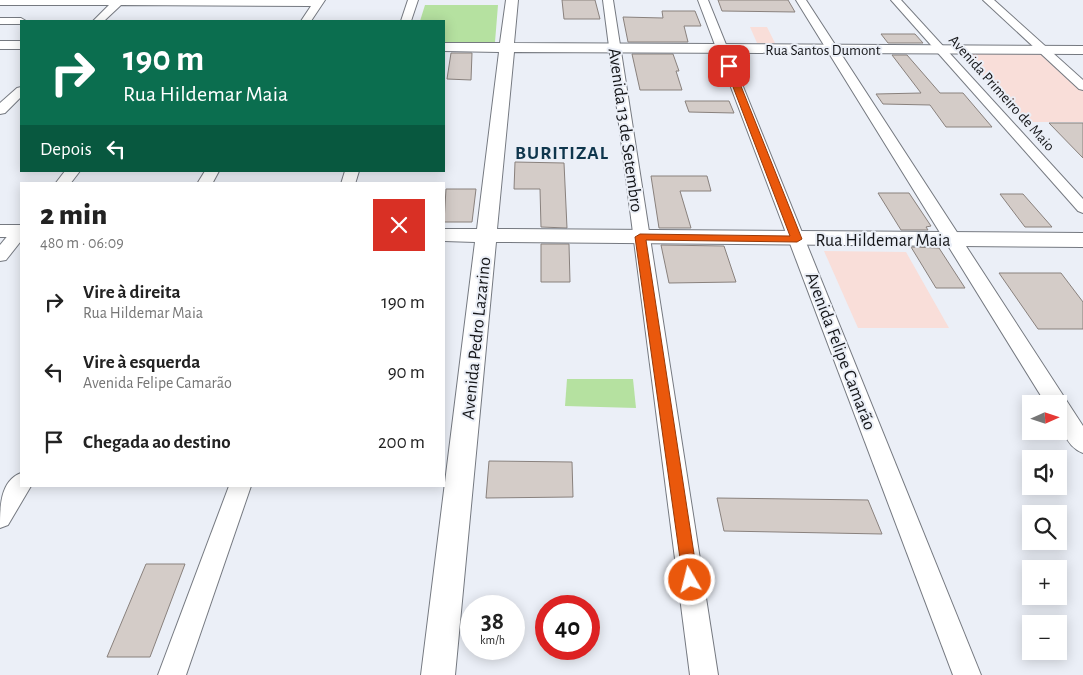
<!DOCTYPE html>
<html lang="pt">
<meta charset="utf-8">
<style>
body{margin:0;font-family:"Alegreya Sans",sans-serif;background:#f2f2f2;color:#222;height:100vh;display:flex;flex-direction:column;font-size:19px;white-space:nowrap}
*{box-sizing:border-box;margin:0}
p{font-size:16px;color:#767676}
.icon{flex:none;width:28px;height:28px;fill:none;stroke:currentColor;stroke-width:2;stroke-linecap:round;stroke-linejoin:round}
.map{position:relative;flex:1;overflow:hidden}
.sheet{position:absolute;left:20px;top:182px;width:425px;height:305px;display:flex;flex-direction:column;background:#fff;border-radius:0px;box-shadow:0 2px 12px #0003}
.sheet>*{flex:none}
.guide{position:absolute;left:20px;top:20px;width:425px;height:152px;border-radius:0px;box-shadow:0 2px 12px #0003;background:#0b6e4f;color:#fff;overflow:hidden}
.needle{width:32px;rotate:87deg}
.buttons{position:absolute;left:1022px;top:395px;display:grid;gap:10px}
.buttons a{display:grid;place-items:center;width:45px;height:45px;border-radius:0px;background:#fff;box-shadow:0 2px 12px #0003;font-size:25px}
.speed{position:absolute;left:460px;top:595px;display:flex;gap:10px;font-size:25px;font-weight:700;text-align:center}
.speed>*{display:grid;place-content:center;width:65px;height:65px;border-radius:50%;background:#fff;box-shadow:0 2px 12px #0003;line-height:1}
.speed small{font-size:12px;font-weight:400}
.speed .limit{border:8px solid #d22;background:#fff;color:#111}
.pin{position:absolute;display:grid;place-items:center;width:42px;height:42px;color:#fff;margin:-21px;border-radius:10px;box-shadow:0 2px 8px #0006}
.me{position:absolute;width:55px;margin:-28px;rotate:352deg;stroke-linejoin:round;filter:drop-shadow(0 0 4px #0008)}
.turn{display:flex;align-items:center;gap:18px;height:105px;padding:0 20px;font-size:22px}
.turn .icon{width:65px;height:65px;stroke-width:2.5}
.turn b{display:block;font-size:35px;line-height:42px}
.then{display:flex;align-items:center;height:48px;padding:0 20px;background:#0003;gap:10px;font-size:19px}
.round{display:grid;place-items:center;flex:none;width:52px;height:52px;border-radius:0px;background:#f2f2f2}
.overview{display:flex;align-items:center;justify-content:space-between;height:85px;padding:0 20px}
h1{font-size:30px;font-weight:800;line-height:38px}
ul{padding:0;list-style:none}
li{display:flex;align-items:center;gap:15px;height:70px;padding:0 20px}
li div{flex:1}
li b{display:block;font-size:19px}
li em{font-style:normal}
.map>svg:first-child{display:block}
.education{fill:#f9ded9}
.green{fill:#b5e1a0}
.building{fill:#d4ccc8;stroke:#89817d}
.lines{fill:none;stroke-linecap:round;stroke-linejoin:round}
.minor-casing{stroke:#757980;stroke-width:2}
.major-casing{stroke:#757980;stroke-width:2}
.minor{fill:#fff;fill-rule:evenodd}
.major{fill:#fff;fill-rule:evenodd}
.route{fill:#ea580c;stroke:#983908}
.labels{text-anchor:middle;stroke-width:4;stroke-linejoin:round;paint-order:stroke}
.far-street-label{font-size:15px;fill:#151619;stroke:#ebeff7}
.street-label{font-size:18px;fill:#151619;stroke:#ebeff7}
.far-district-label{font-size:19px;font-weight:bold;letter-spacing:1px;fill:#0f364d;stroke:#ebeff7}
</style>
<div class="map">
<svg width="1083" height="675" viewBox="0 0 1083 675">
<rect width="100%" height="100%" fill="#ebeff7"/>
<g class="education">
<polygon points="750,27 767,27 775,43 757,43"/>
<polygon points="962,54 1042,54 1083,91 1083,122 1027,122"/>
<polygon points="824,251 906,252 949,328 858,328"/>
</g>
<g class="green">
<polygon points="425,5 498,5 495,42 444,42 444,21 420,21"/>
<polygon points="567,379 633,379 636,408 565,406"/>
</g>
<g class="building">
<polygon points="562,0 595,0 600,19 564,19"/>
<polygon points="718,0 788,0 795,12 722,11"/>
<polygon points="662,11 695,11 701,26 684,26 688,42 628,42 623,17 663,18"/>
<polygon points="881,34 915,34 923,43 888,43"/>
<polygon points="451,53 472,53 471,80 447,79"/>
<polygon points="632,54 673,54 679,71 676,71 682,90 640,90"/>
<polygon points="892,55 907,55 940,93 963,93 992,127 946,127 930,105 883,104 876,94 921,93"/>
<polygon points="685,101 729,101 734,113 689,112"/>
<polygon points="1049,123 1083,123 1083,158"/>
<polygon points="515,162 564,163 567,228 541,227 540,189 514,189"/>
<polygon points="651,176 707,176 711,191 680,191 691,228 659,228"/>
<polygon points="446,189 476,189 472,222 444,222"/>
<polygon points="878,193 909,193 931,226 926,227 928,230 901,230"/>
<polygon points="1000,194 1023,194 1052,227 1025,227"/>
<polygon points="541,244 569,244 570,282 541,282"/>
<polygon points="661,245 724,246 736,282 669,283"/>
<polygon points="911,247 939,248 965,288 936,288"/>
<polygon points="999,273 1061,273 1083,302 1083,329 1038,329"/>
<polygon points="489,461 572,462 573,497 486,498"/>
<polygon points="717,498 868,500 882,534 724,531"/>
<polygon points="146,564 185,564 150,657 107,657"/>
</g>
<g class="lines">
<g class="minor-casing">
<g id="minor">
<polygon points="0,0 325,0 311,21 301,21 311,6 121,5 104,21 93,21 109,5 0,5"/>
<polygon points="408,0 418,0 411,21 401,21"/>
<polygon points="603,0 613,0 718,675 690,675"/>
<polygon points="698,0 708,0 981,675 953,675"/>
<path d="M 796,0 L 806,0 L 1083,426 L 1083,453 C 1064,446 1059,422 1059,404 L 1046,404 Z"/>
<polygon points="891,0 901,0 1083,199 1083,213 1078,211"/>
<polygon points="983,0 994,0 1083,80 1083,90 1079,89"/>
<polygon points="0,18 21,18 26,21 21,21 21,24 0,24"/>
<polygon points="21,87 21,97 5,113 0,114 0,103 17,88"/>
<polygon points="65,171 80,171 70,184 55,184"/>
<polygon points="205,171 219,171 212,184 197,184"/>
<polygon points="345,171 359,171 355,184 341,184"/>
<polygon points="21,226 21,241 6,260 0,261 0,245 15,227"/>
<path d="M 21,473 L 21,486 L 31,486 L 8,525 L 0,528 C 0,507 0,481 21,473 Z"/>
<polygon points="229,486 251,486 186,675 158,675"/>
</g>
</g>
<g class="major-casing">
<g id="major">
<polygon points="506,0 518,0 514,43 1083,46 1083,54 514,52 497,229 1083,233 1083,247 496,242 455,675 421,675 475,242 444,241 444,229 477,229 499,52 444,51 444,43 500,43"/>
<rect x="0" y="41" width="21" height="8"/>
<rect x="0" y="225" width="21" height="12"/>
</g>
</g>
<use href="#minor" class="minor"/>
<use href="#major" class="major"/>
</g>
<polygon class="route" points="729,64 733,66 802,239 797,242 646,240 698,580 695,585 690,587 685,585 683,580 635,237 640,234 790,236 725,66"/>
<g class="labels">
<g class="far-street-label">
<text x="823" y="55">Rua Santos Dumont</text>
<text transform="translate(1002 93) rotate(48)" y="5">Avenida Primeiro de Maio</text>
</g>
<g class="street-label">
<text transform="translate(626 130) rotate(82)" y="6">Avenida 13 de Setembro</text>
<text x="883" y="246">Rua Hildemar Maia</text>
<text transform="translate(476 338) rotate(-84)" y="6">Avenida Pedro Lazarino</text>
<text transform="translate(841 351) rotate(69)" y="6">Avenida Felipe Camarão</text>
</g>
<g class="far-district-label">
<text x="562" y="159">BURITIZAL</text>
</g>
</g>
</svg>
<div class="buttons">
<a><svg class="needle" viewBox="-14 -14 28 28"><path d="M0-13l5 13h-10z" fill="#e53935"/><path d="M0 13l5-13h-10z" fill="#767676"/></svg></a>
<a><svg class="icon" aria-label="sound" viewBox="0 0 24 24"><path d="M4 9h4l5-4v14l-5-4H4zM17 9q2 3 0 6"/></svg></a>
<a><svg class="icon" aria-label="search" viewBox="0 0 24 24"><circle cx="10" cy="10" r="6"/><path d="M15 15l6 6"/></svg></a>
<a>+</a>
<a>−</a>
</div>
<div class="speed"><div>38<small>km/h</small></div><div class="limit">40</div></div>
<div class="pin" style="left:729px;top:66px;background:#d93025"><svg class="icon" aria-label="arrive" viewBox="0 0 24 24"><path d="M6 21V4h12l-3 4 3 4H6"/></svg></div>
<svg class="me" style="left:690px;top:580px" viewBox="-20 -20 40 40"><circle r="17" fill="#ea580c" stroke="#fff" stroke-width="3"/><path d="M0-11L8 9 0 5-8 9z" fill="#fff"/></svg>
<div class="guide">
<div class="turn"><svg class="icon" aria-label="right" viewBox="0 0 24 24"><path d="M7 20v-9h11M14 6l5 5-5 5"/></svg><div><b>190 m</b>Rua Hildemar Maia</div></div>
<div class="then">Depois<svg class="icon" aria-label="left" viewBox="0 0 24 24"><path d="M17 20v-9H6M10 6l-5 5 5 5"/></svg></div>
</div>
<section class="sheet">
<div class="overview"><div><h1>2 min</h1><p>480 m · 06:09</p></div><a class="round" style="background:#d93025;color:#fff"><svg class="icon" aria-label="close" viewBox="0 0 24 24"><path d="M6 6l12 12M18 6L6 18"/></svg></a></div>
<ul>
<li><svg class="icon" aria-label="right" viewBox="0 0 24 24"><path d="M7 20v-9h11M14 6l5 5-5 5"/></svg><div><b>Vire à direita</b><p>Rua Hildemar Maia</p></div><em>190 m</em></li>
<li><svg class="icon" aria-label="left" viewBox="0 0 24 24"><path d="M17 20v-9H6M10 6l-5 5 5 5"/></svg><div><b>Vire à esquerda</b><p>Avenida Felipe Camarão</p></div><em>90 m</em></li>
<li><svg class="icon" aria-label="arrive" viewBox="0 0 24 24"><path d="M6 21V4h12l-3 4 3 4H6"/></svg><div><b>Chegada ao destino</b></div><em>200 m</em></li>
</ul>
</section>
</div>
